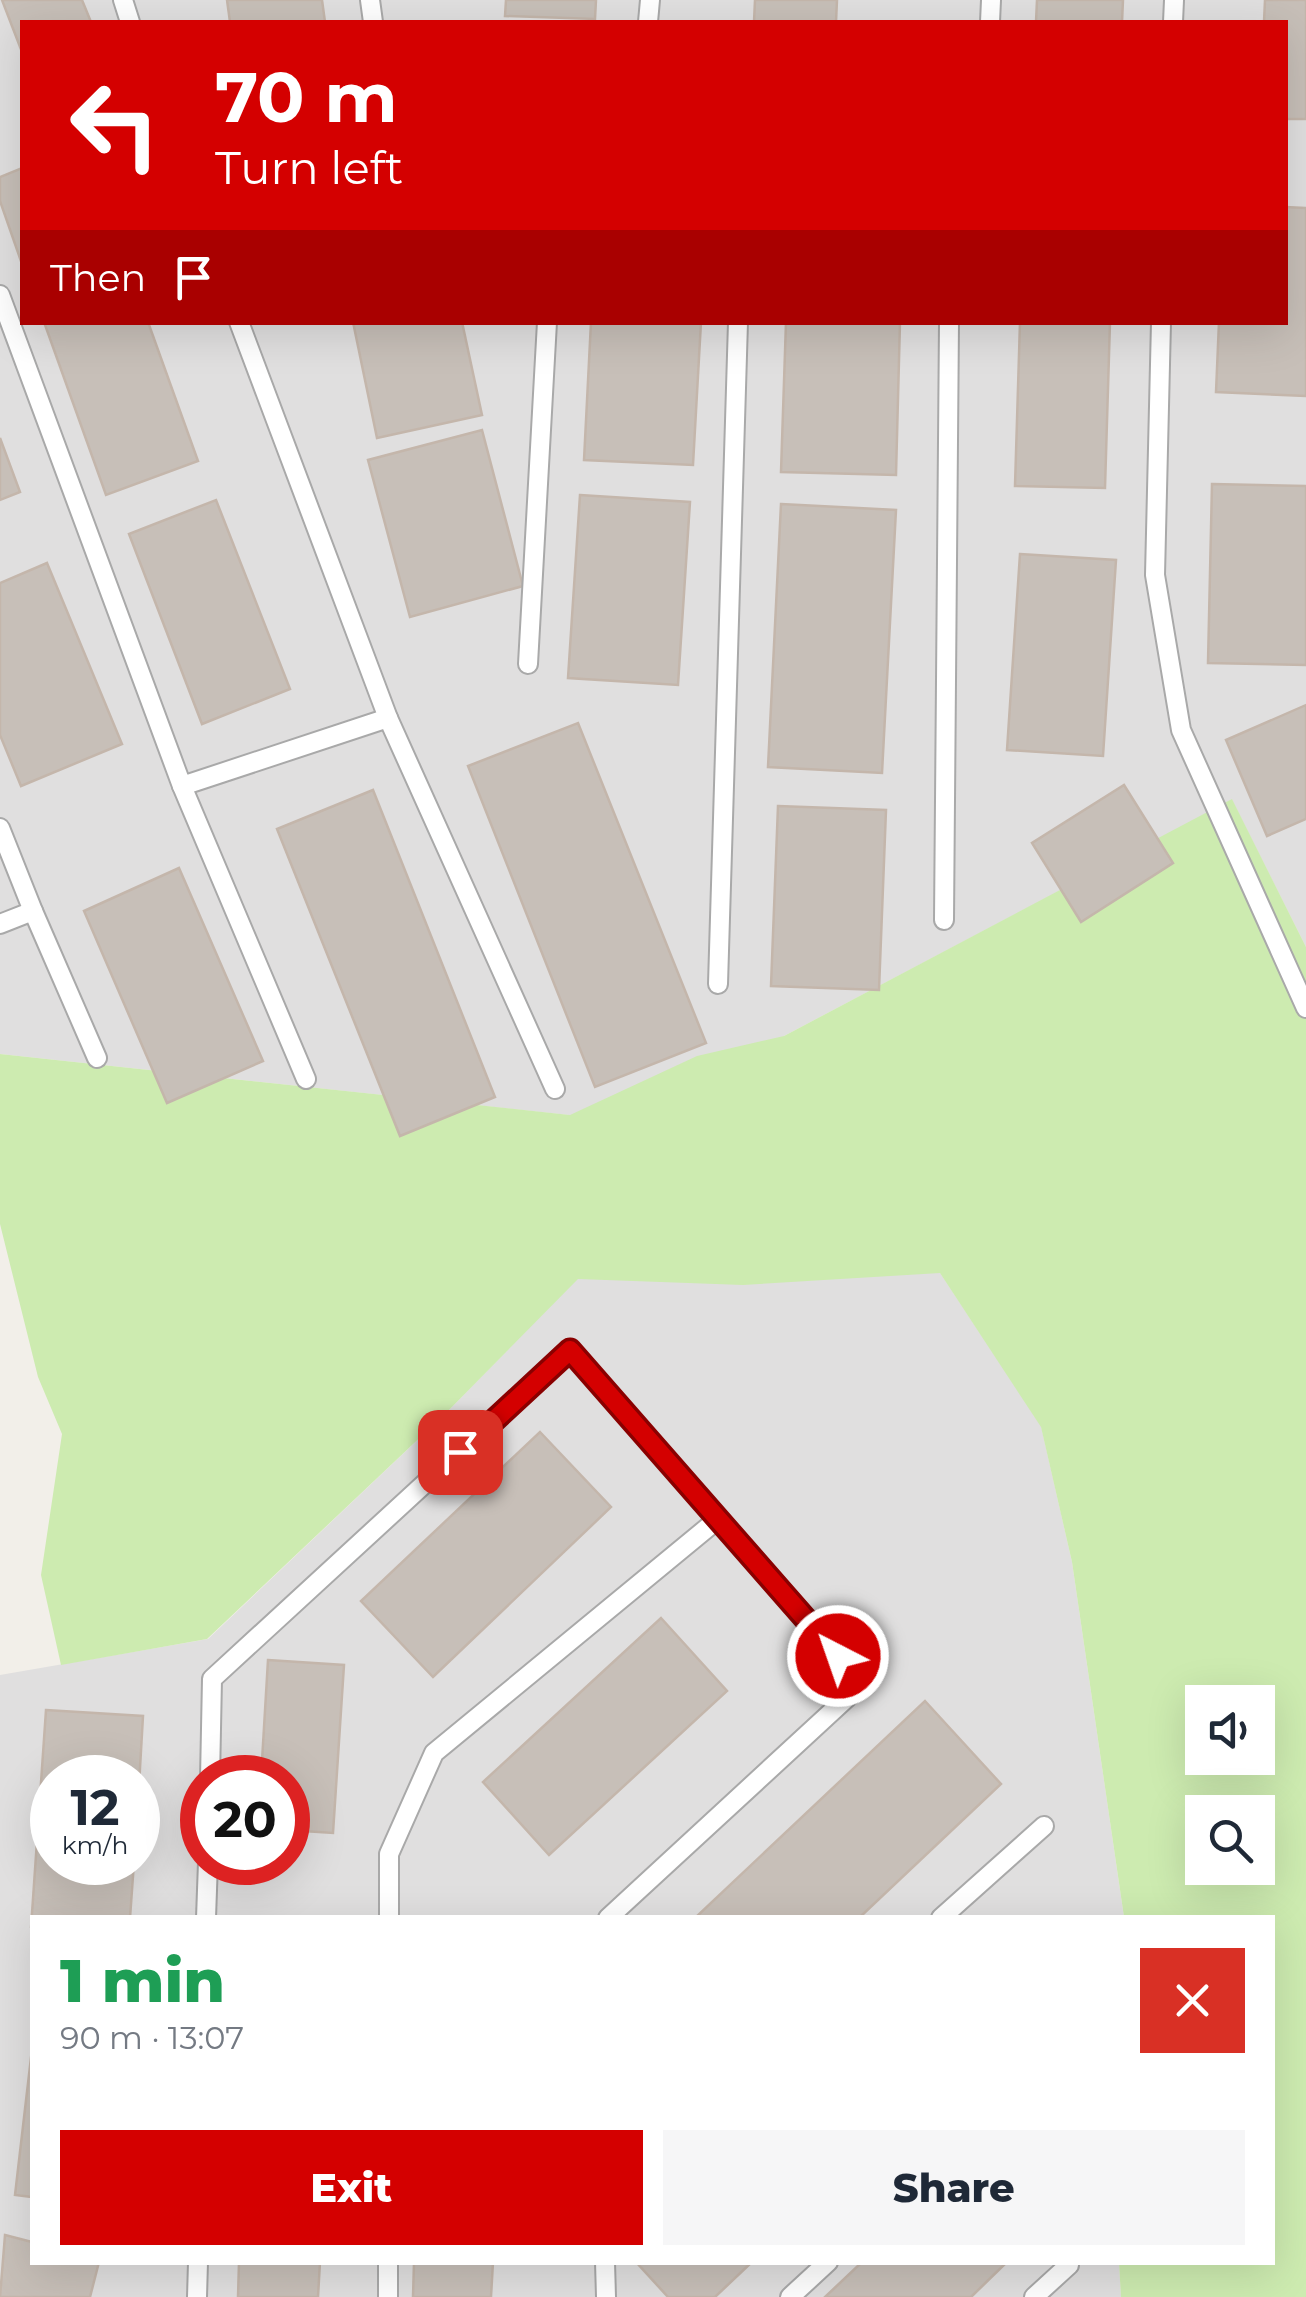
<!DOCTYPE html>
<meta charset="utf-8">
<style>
body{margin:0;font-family:Montserrat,sans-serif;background:#f6f6f7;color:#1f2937;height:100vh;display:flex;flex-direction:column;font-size:38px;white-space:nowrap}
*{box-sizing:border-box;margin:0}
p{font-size:32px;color:#747a83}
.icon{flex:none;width:55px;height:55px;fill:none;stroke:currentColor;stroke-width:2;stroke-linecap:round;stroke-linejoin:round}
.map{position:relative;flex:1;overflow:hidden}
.panel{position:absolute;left:30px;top:1915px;width:1245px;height:350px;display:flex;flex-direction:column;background:#fff;border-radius:0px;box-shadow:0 10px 40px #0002}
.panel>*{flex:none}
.guide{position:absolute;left:20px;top:20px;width:1268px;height:305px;border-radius:0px;box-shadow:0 10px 40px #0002;background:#d40000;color:#fff;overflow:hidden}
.fabs{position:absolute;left:1185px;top:1685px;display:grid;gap:20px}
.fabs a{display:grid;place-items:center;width:90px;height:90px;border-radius:0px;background:#fff;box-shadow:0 10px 40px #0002;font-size:50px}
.speed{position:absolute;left:30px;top:1755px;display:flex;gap:20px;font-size:50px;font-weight:700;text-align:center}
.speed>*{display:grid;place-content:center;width:130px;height:130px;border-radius:50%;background:#fff;box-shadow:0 10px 40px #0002;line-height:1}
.speed small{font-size:25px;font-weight:400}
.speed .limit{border:15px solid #d22;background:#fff;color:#111}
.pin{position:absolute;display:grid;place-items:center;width:85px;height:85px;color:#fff;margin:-42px;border-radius:20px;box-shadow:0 5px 15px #0006}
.me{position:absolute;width:110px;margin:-55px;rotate:319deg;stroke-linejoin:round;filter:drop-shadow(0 0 8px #0008)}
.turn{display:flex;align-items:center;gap:35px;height:210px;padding:0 30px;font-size:45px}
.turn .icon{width:130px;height:130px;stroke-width:2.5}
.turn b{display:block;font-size:70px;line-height:85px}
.then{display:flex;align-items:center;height:95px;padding:0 30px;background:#0003;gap:20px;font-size:38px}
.round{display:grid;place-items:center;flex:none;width:105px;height:105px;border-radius:0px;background:#f6f6f7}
.overview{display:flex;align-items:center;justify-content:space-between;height:170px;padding:0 30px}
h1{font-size:60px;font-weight:800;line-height:75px;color:#1e9e55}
.button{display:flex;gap:20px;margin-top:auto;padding:20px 30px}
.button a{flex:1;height:115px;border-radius:0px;background:#d40000;color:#fff;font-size:40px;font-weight:800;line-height:115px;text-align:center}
.button a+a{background:#f6f6f7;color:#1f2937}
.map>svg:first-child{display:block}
.residential{fill:#e0dfdf;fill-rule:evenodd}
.grass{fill:#cdebb0;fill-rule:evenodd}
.building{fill:#c7bfb8;stroke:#c4b6ab;stroke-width:2.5}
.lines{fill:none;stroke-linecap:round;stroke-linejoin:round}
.service-casing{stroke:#a9a9a9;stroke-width:22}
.service{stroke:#fff;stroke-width:18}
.route-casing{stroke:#8a0000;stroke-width:25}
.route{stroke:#d40000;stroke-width:18}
</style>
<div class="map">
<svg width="1306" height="2297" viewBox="0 0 1306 2297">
<rect width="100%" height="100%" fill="#f2efe9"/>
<path class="residential" d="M 0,0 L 1306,0 L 1306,947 L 1232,800 L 784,1036 L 1041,1426 L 1072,1562 L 1124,1917 L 32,1918 L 32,2262 L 1119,2262 L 1121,2297 L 0,2297 L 0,1675 L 208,1639 L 447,1412 L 578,1278 L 569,1115 L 0,1054 ZM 22,22 L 1285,22 L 1285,322 L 22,322 ZM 52,1778 L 138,1778 L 138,1862 L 52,1862 ZM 202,1778 L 288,1778 L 288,1862 L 202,1862 Z"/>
<path class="grass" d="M 1232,799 L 1306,947 L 1306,2297 L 1121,2297 L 1119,2263 L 1272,2262 L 1272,1918 L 1124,1917 L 1072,1562 L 1041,1427 L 940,1273 L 743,1285 L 578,1279 L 447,1412 L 207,1639 L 61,1665 L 41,1575 L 62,1434 L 38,1377 L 0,1224 L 0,1054 L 570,1115 L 697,1056 L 784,1036 ZM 1202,1702 L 1258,1702 L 1258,1758 L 1202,1758 ZM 1202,1812 L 1258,1812 L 1258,1868 L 1202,1868 Z"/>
<g class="building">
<polygon points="2,0 82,0 91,22 22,22 22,52"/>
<polygon points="227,0 322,0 325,22 230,22"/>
<polygon points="506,0 596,0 595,19 505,16"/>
<polygon points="755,0 837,0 836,22 754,22"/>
<polygon points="1037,0 1123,0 1122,22 1036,22"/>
<polygon points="1265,0 1306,0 1306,119 1285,119 1285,22 1264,22"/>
<polygon points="22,168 22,264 0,201 0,177"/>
<polygon points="1285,207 1306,208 1306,396 1216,392 1219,322 1285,322"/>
<polygon points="44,322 148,322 198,461 106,495"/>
<polygon points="353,322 462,322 482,415 377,438"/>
<polygon points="591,322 701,322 693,465 584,460"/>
<polygon points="786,322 900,322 896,475 781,472"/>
<polygon points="1020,322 1110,322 1105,488 1015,486"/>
<polygon points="482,430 523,586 410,617 368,460"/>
<polygon points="0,438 20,492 0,500"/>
<polygon points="1212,484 1306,486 1306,665 1208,663"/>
<polygon points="580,495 690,502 678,685 568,678"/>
<polygon points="216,500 290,689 202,724 129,534"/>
<polygon points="781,504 896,510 882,773 768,767"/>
<polygon points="1020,554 1116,560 1103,756 1007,750"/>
<polygon points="47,563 122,744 21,786 0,735 0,583"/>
<polygon points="1306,705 1306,819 1267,836 1226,740"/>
<polygon points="578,723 706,1043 595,1087 468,766"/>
<polygon points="1124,785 1173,863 1081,922 1032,843"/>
<polygon points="373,790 495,1097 400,1136 277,829"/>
<polygon points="778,806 886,810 879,990 771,986"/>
<polygon points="179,868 263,1061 167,1103 84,911"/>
<polygon points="540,1432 611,1507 433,1677 361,1601"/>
<polygon points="661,1618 727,1691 549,1855 483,1782"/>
<polygon points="268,1660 344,1665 333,1833 288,1830 288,1778 261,1778"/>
<polygon points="925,1701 1001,1784 859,1918 695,1918"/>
<polygon points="46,1710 143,1716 138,1803 138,1778 52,1778 52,1862 134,1862 130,1918 32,1918 31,1928"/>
<polygon points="32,2049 32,2197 15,2195"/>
<polygon points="5,2235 32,2242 32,2262 99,2262 90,2297 0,2297"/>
<polygon points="239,2262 320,2262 318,2297 238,2297"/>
<polygon points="414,2262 493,2262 491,2297 413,2297"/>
<polygon points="636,2262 752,2262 715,2297 668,2297"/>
<polygon points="862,2262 1007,2262 971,2297 825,2297"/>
</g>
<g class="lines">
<g class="service-casing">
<g id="service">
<polyline points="123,0 130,22"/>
<polyline points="370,0 373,22"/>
<polyline points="648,22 650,0"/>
<polyline points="990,22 991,0"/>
<polyline points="1173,22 1174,0"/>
<polyline points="0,295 182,786 388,718 239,322"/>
<polyline points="1161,322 1155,575 1181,730 1306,1008"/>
<polyline points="528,664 547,322"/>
<polyline points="388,718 555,1089"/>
<polyline points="182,786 306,1079"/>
<polyline points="0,828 33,911 0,924"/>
<polyline points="33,911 97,1058"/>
<polyline points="944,920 949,322"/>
<polyline points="718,984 738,322"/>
<polyline points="210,1778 212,1679 570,1350 863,1683 608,1918"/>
<polyline points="206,1918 208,1862"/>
<polyline points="389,1918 389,1854 434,1753 718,1519"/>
<polyline points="941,1918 1044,1826"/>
<polyline points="605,2262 606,2297"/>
<polyline points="197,2297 198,2262"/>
<polyline points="388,2297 388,2262"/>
<polyline points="790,2297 828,2262"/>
<polyline points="1034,2297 1069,2265"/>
</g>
</g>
<use href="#service" class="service"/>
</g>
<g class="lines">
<g class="route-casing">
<polyline id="route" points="460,1452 570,1350 838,1656"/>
</g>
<use href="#route" class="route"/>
</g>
</svg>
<div class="fabs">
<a><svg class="icon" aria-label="sound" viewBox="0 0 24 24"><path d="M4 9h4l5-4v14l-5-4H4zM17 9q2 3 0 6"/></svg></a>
<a><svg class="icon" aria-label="search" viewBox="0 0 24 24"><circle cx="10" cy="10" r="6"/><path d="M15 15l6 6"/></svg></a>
</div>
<div class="speed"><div>12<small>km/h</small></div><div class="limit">20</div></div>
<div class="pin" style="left:460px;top:1452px;background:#d93025"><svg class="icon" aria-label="arrive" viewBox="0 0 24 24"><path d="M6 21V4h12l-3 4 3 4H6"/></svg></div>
<svg class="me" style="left:838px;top:1656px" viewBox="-20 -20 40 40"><circle r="17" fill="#d40000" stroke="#fff" stroke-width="3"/><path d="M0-11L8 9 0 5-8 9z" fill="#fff"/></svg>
<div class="guide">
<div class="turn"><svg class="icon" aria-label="left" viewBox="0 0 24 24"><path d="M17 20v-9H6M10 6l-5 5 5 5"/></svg><div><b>70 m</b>Turn left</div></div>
<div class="then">Then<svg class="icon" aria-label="arrive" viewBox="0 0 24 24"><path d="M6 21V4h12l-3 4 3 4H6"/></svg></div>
</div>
<section class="panel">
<div class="overview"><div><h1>1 min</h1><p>90 m · 13:07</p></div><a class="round" style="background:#d93025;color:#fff"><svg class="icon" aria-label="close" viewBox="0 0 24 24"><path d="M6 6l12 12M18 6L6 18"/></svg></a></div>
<div class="button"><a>Exit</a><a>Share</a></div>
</section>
</div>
